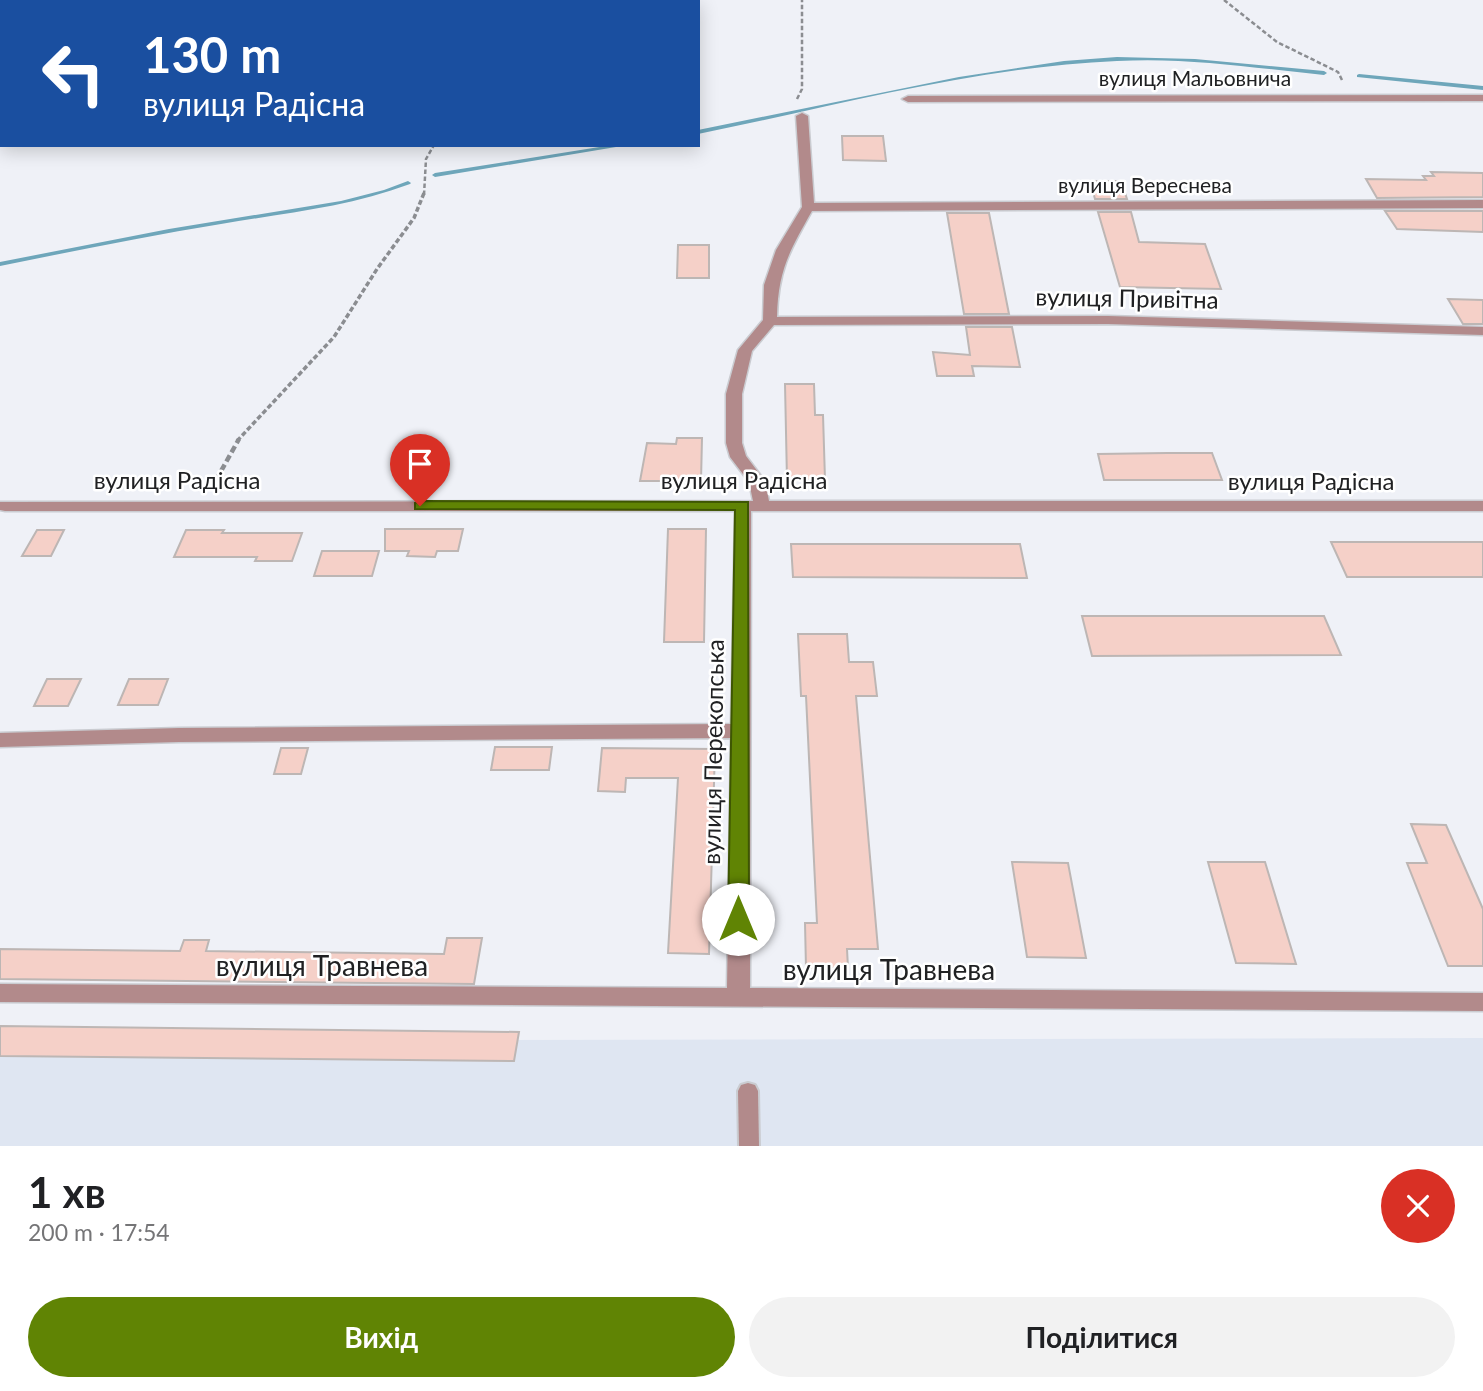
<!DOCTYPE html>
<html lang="uk">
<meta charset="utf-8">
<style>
body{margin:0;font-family:Lato,sans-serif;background:#f2f2f2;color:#202124;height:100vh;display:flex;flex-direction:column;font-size:26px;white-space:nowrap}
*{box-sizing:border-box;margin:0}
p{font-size:23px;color:#757577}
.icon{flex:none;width:38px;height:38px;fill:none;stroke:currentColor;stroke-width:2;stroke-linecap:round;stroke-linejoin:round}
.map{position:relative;height:1146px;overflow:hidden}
.side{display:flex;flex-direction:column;background:#fff;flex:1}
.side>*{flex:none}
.hud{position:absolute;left:0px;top:0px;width:700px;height:147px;box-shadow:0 4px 18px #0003;background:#1a4fa0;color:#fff;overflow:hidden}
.pin{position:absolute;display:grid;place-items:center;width:60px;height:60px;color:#fff;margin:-72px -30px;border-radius:50% 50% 50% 0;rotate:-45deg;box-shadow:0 0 7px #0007}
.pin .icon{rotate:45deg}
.me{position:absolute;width:77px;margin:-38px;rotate:0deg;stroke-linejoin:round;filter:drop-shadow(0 0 5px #0008)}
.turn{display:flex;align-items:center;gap:24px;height:147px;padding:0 28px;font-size:32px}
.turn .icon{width:91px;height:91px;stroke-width:2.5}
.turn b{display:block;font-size:49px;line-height:60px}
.round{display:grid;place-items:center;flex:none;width:74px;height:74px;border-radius:37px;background:#f2f2f2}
.overview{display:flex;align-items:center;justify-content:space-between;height:119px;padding:0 28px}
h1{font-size:42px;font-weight:700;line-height:52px}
.primary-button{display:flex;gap:14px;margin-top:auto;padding:14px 28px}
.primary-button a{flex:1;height:80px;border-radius:42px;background:#608404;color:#fff;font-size:28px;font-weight:700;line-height:80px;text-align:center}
.primary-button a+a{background:#f2f2f2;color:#202124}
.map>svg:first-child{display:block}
.built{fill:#dfe6f2}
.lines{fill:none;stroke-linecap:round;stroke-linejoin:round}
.stream{fill:#6ea6ba;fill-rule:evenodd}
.building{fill:#f5d0c8;stroke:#bdb6b4;stroke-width:2}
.service-casing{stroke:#caccd1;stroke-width:4}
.minor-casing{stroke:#caccd1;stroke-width:3}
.path-far2{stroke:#8b8d91;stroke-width:2.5;stroke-dasharray:4.5 2.5;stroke-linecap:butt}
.path-far1{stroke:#8b8d91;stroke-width:3.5;stroke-dasharray:5 2.5;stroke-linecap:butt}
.path{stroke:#8b8d91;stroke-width:4.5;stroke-dasharray:7 3.5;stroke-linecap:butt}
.service{fill:#b28a8b;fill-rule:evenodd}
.minor{fill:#b28a8b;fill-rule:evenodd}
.route{fill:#608404;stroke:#3e5603;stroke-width:2}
.labels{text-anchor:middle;stroke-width:5;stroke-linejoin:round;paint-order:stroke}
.far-street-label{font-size:21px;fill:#202123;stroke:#fff}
.street-label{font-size:24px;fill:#202123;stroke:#fff}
.near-street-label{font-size:28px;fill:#202123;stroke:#fff}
</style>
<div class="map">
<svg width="1483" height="1146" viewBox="0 0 1483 1146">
<rect width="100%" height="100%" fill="#eff1f7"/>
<polygon class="built" points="1483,1038 1483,1146 0,1146 0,1041"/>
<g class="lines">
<g class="stream">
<path d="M 1117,57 L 1195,59 L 1324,71 L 1327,73 L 1324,75 C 1255,68 1186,57 1117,61 C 975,67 837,106 698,134 L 698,130 L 959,77 L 1064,61 Z"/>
<polygon points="1359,74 1483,86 1483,90 1357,77 1357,75"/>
<polygon points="612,145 628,145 435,177 432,175 435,173"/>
<path d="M 408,181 L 411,183 L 410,184 C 349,207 285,213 221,224 C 147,236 74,251 0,266 L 0,262 L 169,229 L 341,201 L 384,190 Z"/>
</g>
</g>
<g class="building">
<polygon points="842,136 883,136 886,161 843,160"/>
<polygon points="1431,172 1483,173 1483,197 1377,198 1366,179 1426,180 1423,176 1434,176"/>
<polygon points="1090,181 1121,181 1127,199 1095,199"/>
<polygon points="1385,211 1483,211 1483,232 1397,229"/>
<polygon points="1098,212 1131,212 1139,242 1205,244 1221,289 1120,287"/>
<polygon points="947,213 989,213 1009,314 964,314"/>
<polygon points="678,245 709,245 709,278 677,278"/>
<polygon points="1448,299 1483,300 1483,324 1463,324"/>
<polygon points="966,327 1012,327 1020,367 972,366 974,376 937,376 933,352 970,355"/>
<polygon points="785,384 814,384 815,415 823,415 825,480 787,480"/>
<polygon points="677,438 702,438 701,481 640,481 647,443 676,444"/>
<polygon points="1167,453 1212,453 1222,480 1104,480 1098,454"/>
<polygon points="385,529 463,529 458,551 437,551 435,557 407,556 409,551 385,551"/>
<polygon points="668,529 706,529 704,642 664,642"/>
<polygon points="37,530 64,530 51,556 22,556"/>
<polygon points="186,530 224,530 222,533 302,533 292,561 255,561 257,557 174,557"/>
<polygon points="1331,542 1483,542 1483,577 1347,577"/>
<polygon points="791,544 1020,544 1027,578 793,577"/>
<polygon points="322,551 379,551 372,576 314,576"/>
<polygon points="1082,616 1324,616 1341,655 1092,656"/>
<polygon points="798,634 847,634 849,662 873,662 877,696 856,696 878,949 847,949 848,968 806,968 805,923 817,923 806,696 801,696"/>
<polygon points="47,679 81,679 68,706 34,706"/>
<polygon points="129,679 168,679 158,705 118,705"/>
<polygon points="495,747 552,747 549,770 491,770"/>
<polygon points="281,748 308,748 301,774 274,774"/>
<polygon points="602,748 715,749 709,954 668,953 678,778 626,778 625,792 598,791"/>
<polygon points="1411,824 1446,825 1483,909 1483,966 1448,966 1407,863 1427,863"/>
<polygon points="1012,862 1068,863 1086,958 1027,957"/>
<polygon points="1208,862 1265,862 1296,964 1236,963"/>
<polygon points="447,938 482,938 474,984 0,979 0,949 180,951 184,940 209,940 206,951 444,954"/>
<polygon points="0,1026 519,1032 514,1061 0,1056"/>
</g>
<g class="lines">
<g class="service-casing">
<polygon id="service" points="748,1083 755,1085 758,1091 759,1146 739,1146 738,1091 741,1085"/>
</g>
<g class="minor-casing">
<g id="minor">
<polygon points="1483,95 1483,101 908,102 902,99 908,96"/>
<path d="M 802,113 L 808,116 L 814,203 L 1483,200 L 1483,208 L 812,211 C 790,250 778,270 777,317 L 1108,316 L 1483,327 L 1483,335 L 1108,324 L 774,325 L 752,351 L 742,394 L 742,443 L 746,456 L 765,481 L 769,501 L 1483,501 L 1483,511 L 751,511 L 750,988 L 1483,993 L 1483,1011 L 0,1002 L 0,984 L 727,988 L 731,738 L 179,742 L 0,747 L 0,733 L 179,728 L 731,724 L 735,511 L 5,511 L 0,510 L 0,502 L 753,501 L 749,482 L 730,457 L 726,443 L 726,394 L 738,350 L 763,320 L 764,285 L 776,250 L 802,207 L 796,116 Z"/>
</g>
</g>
<g class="path-far2">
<polyline points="1224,0 1277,42 1338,72 1342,80"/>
<polyline points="797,99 802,89 802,0"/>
<polyline points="424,195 426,159 434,145"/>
</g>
<polyline class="path-far1" points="237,441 334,337 377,269 414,218 424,193"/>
<polyline class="path" points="211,489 239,439"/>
<use href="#service" class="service"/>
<use href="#minor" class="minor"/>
</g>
<polygon class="route" points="420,501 748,502 749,919 746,924 731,924 728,919 735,510 415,509 415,503"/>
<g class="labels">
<g class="far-street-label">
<text x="1195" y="86">вулиця Мальовнича</text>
<text x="1145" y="193">вулиця Вереснева</text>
</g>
<g class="street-label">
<text transform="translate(1127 299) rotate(1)" y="8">вулиця Привітна</text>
<text x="177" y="489">вулиця Радісна</text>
<text x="744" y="489">вулиця Радісна</text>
<text x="1311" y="490">вулиця Радісна</text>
<text transform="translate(714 752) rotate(-89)" y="8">вулиця Перекопська</text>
</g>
<g class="near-street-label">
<text x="322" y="976">вулиця Травнева</text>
<text x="889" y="980">вулиця Травнева</text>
</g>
</g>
</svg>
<div class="pin" style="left:420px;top:506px;background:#d93025"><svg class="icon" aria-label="arrive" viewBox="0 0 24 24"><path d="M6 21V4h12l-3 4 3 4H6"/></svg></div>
<svg class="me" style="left:738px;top:919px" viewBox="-20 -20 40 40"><circle r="19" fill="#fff"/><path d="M0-13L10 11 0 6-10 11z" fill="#608404"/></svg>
<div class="hud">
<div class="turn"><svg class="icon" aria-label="left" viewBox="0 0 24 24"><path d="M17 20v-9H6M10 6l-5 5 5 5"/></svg><div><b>130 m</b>вулиця Радісна</div></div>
</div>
</div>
<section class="side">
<div class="overview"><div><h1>1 хв</h1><p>200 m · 17:54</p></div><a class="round" style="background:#d93025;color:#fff"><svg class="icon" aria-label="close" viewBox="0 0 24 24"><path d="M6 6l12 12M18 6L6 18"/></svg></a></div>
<div class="primary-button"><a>Вихід</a><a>Поділитися</a></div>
</section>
